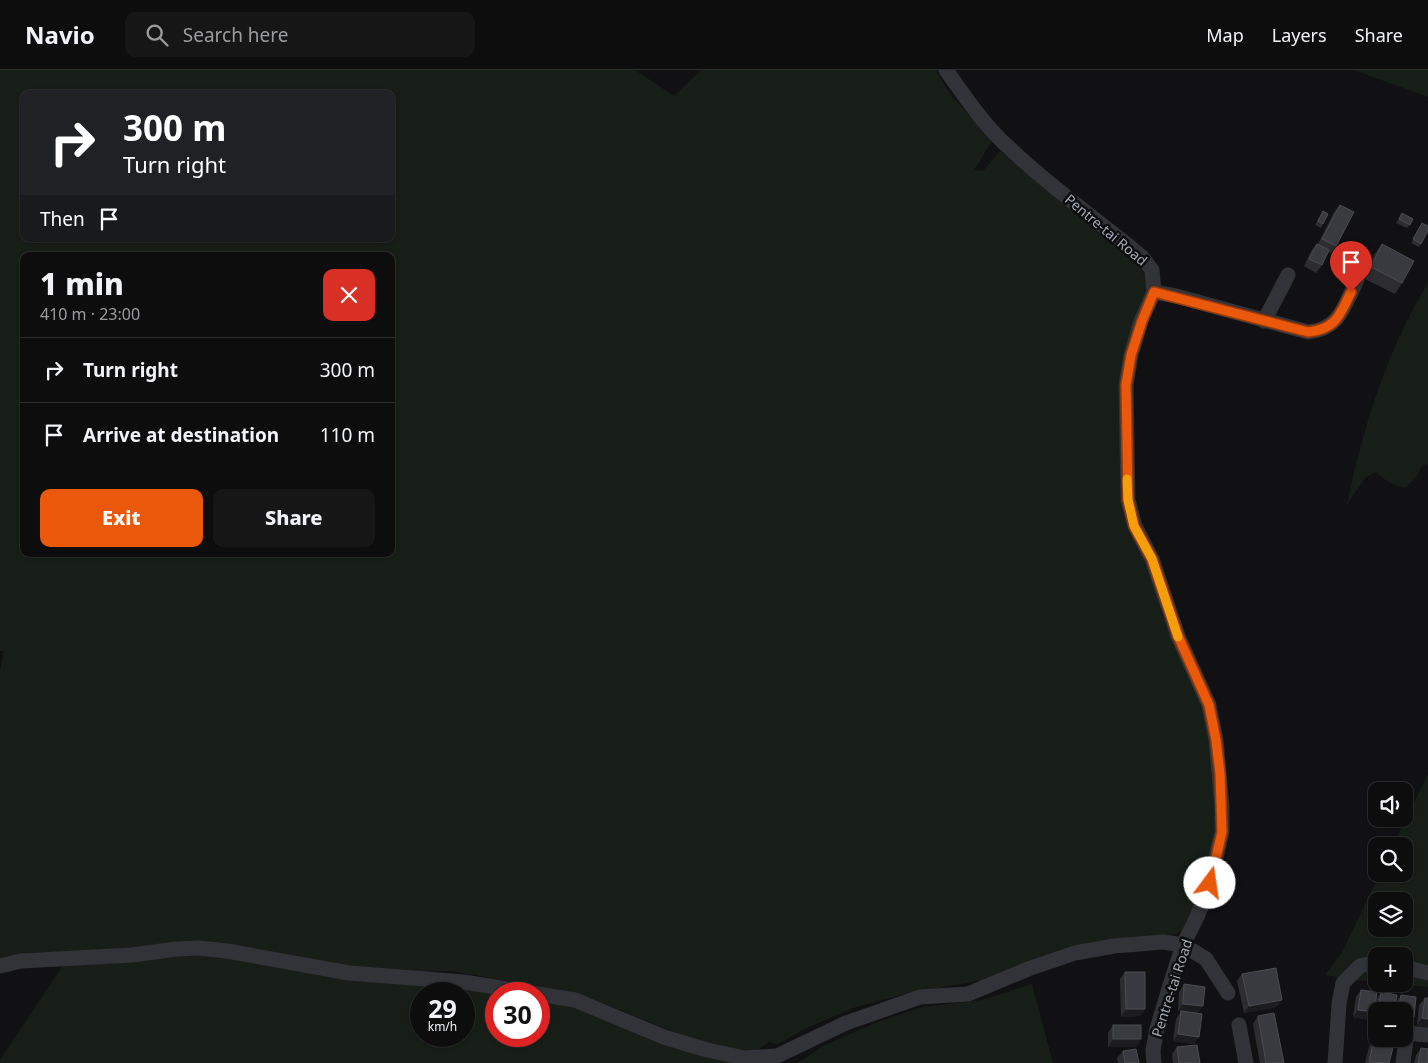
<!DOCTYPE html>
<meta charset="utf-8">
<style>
body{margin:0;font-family:"Noto Sans",sans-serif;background:#161617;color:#f1f3f6;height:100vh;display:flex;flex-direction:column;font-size:19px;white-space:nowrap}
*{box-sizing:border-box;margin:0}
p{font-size:16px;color:#9a9c9e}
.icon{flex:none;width:28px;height:28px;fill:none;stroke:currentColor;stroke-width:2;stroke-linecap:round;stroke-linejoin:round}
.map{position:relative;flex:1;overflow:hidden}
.drawer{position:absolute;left:20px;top:182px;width:375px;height:305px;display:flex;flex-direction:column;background:#0d0d0e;border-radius:10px;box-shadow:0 1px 4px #0004,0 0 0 1px #2d2d2e}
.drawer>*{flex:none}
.guide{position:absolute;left:20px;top:20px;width:375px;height:152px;border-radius:10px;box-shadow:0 1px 4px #0004,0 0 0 1px #2d2d2e;background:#202124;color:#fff;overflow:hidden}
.tools{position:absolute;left:1368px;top:712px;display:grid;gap:10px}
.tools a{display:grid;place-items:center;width:45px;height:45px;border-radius:10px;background:#0d0d0e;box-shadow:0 1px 4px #0004,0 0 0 1px #2d2d2e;font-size:25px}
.speed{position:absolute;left:410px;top:912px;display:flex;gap:10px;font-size:25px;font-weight:700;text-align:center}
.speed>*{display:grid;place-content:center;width:65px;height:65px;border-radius:50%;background:#0d0d0e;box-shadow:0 1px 4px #0004,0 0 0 1px #2d2d2e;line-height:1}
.speed small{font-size:12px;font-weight:400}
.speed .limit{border:8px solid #d22;background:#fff;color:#111}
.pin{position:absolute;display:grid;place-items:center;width:42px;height:42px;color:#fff;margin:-51px -21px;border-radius:50% 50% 50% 0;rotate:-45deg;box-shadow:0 0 5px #0007}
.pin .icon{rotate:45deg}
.me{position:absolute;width:55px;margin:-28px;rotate:14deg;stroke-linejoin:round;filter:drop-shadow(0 0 4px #0008)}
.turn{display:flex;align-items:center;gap:18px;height:105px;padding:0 20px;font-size:22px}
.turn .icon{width:65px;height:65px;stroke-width:2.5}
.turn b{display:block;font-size:35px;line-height:42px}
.then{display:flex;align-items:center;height:48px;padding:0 20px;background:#0003;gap:10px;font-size:19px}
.round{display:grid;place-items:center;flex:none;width:52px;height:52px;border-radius:10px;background:#161617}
.headline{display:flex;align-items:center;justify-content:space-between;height:85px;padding:0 20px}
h1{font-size:30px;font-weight:800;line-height:38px}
.action{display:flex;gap:10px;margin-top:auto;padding:10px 20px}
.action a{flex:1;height:58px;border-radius:10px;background:#ea580c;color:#fff;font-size:20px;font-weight:800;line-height:58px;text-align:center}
.action a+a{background:#161617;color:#f1f3f6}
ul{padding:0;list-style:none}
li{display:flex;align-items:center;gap:15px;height:65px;padding:0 20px;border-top:1px solid #2d2d2e}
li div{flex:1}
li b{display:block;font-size:19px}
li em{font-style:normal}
header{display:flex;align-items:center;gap:30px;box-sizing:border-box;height:70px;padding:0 25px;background:#0d0d0e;border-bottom:1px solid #2d2d2e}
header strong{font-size:24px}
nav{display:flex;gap:28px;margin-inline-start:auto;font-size:18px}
.search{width:350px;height:45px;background:#161617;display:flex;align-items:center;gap:12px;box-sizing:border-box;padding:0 18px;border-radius:10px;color:#9a9c9e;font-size:19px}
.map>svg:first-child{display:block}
.green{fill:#171e18;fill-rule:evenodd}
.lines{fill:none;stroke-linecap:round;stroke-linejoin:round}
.minor{stroke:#323339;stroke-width:15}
.wall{fill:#2d2d31}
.shaded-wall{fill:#1c1c1f}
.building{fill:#393a3f;stroke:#4a4c52}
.route-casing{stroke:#983908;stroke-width:12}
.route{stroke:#ea580c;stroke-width:9}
.slow{stroke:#f59e0b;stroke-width:9}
.labels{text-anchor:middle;stroke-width:5;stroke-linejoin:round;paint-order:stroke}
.street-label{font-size:14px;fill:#a2a8b5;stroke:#0d0d0e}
</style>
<header>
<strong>Navio</strong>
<div class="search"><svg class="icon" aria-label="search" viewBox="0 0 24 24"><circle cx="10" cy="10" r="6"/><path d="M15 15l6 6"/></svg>Search here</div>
<nav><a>Map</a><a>Layers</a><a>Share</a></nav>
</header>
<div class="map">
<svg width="1428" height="993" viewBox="0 0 1428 993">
<rect width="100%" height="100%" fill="#111113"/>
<g class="green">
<path d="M 0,0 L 635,0 L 674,26 L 701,0 L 936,0 L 950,24 L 992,71 L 974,100 L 983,101 L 1000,81 L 1096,156 L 1138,194 L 1149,212 L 1121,301 L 1121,374 L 1162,545 L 1205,637 L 1215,708 L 1214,764 L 1205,808 L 1194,842 L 1183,859 L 1178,863 L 1166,867 L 993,908 L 901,925 L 856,937 L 807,958 L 778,974 L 769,972 L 758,980 L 743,982 L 709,976 L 588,927 L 519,913 L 452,901 L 405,902 L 328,894 L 208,872 L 75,883 L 35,882 L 0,892 L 0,601 L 4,581 L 0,581 ZM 24,24 L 391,24 L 391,169 L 24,169 ZM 24,186 L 391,186 L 391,484 L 24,484 Z"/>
<polygon points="1354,0 1428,0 1428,27"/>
<path d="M 1428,213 L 1428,394 L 1422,396 L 1416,407 L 1406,417 C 1394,417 1385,410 1376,402 L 1366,407 L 1347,434 C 1364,355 1386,282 1428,213 Z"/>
<path d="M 1428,704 L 1428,917 L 1393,914 L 1404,914 L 1404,886 L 1376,886 L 1376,912 L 1352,910 L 1325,905 L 1341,884 L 1380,804 L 1404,804 L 1404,776 L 1393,776 ZM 1376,831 L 1404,831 L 1404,859 L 1376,859 Z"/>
<path d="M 191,882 L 477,919 L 496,924 L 496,966 L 539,966 L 539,927 L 563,931 L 751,993 L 0,993 L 0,990 L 64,894 ZM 421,924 L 464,924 L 464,966 L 421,966 Z"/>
<polygon points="1032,914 1053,993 798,993 823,976 875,953 923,937 982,930"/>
</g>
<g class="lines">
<g class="minor">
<path d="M 946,0 C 964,25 981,51 1003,72 C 1043,110 1087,143 1130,177 L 1142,187 L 1152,200 L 1154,222 L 1141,251 L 1131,285 L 1126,315 L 1128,430 L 1135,456 L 1152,489 L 1178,566 L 1209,635 L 1216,670 L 1222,737 L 1222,762 L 1210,813 L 1197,847 L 1183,875 L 1171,912 L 1157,959 L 1153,980 L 1154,993"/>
<path d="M 1154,222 L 1176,226 L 1308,262 C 1340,259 1344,236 1357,210"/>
<polyline points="1264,251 1288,205"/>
<polyline points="0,896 21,891 132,885 176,879 199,878 227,881 349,903 464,912 575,930 664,967 707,980 745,988 777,986 846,953 920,927 968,924 1028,899 1075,883 1114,876 1163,872 1183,875 1206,889 1228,923"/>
<polyline points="1404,897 1428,903"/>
<polyline points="1239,955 1246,993"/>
<polyline points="1335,993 1339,934 1343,913 1360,896 1376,892"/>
<polyline points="1403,993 1407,963 1428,965"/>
</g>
</g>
<g class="wall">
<polygon points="1340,135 1336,176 1331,183 1329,182 1322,195 1316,203 1304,196 1311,181 1317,174 1318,174 1334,142"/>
<polygon points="1323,141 1323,154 1321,158 1315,155"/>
<polygon points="1402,143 1410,155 1407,158 1396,153"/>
<polygon points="1422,153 1421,174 1419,177 1411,173"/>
<polygon points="1382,174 1402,213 1395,224 1363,208 1374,185"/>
<polygon points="1125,902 1145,939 1140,946 1121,947 1120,909"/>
<polygon points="1242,904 1277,937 1244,943 1237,911"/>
<polygon points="1184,914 1198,943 1194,974 1173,971 1176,949 1181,941 1178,941 1179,922"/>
<polygon points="1361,920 1369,950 1353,947 1356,927"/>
<polygon points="1381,922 1396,932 1401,925 1408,955 1404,954 1404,941 1376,941 1376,951 1373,950 1376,930"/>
<polygon points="1425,928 1428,928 1428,957 1417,955 1419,935"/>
<polygon points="1258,946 1284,993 1260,993 1253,954"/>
<polygon points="1113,955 1141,969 1136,977 1108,977 1108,963"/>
<polygon points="1374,970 1389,993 1365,993 1369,977"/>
<polygon points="1177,977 1200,993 1173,993 1172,984"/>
<polygon points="1421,978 1428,993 1414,993 1416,985"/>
<polygon points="1123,981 1139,993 1118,993 1117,988"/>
</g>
<g class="shaded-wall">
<polygon points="1282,930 1277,937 1244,943 1249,936"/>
<polygon points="1183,934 1203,936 1198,943 1178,941"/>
<polygon points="1126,939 1145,939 1140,946 1121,947"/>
<polygon points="1358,940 1374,942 1369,950 1353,947"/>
<polygon points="1376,945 1376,951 1373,950"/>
<polygon points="1404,946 1414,947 1408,955 1404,954"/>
<polygon points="1422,948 1428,949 1428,957 1417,955"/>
<polygon points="1178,964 1199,967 1194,974 1173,971"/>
<polygon points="1113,969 1141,969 1136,977 1108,977"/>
</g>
<g class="building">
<polygon points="1340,135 1354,142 1336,176 1322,169"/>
<polygon points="1323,141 1328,144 1323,154 1318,151"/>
<polygon points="1402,143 1413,149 1410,155 1399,149"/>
<polygon points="1422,153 1428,156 1428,161 1421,174 1413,169"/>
<polygon points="1317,174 1329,180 1322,195 1309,189"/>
<polygon points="1382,174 1414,191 1402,213 1371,197"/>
<polygon points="1276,898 1282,930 1249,936 1242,904"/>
<polygon points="1125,902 1145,902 1145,939 1126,939"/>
<polygon points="1184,914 1205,917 1203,936 1183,934"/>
<polygon points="1361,920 1377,922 1374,942 1358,940"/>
<polygon points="1381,922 1397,925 1394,941 1378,941"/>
<polygon points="1401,925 1416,927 1414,947 1404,946 1404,941 1398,941"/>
<polygon points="1425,928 1428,928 1428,949 1422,948"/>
<polygon points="1181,941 1202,944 1199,967 1178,964"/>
<polygon points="1274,943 1284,993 1266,993 1258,946"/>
<rect x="1113" y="955" width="28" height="14"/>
<polygon points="1374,970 1394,974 1389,993 1369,992"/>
<polygon points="1197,975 1200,993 1179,993 1177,977"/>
<polygon points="1421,978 1428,979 1428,993 1418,993"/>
<polygon points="1136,979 1139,993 1125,993 1123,981"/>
</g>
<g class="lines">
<g class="route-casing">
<path id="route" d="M 1210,813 L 1222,762 L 1220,704 L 1216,670 L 1209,635 L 1178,566 L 1152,489 L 1134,456 L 1128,430 L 1126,315 L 1131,285 L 1142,251 L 1154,222 L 1308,262 C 1336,259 1340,245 1351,222"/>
</g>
<use href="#route" class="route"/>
<polyline class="slow" points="1127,409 1128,430 1134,456 1152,489 1178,567"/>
</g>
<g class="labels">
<g class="street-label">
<text transform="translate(1106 160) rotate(40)" y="5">Pentre-tai Road</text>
<text transform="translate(1172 918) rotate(-72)" y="5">Pentre-tai Road</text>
</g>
</g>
</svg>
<div class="tools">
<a><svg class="icon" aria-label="sound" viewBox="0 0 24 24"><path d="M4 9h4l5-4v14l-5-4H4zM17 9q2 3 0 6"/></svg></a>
<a><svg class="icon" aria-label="search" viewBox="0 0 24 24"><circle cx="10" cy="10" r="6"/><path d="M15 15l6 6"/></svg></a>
<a><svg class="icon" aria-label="layers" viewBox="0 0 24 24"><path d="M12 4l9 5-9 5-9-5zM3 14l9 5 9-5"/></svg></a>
<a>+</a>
<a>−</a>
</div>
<div class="speed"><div>29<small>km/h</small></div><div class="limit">30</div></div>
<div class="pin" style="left:1351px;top:222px;background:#d93025"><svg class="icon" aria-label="arrive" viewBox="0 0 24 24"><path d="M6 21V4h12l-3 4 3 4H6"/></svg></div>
<svg class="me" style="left:1210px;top:813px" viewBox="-20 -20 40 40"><circle r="19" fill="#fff"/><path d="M0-13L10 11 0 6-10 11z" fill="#ea580c"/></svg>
<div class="guide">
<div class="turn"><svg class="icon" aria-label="right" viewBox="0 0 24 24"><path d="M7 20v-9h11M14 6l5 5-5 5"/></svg><div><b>300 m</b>Turn right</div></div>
<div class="then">Then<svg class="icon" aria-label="arrive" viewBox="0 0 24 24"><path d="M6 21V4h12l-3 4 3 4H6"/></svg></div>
</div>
<section class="drawer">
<div class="headline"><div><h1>1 min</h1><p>410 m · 23:00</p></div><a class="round" style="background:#d93025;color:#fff"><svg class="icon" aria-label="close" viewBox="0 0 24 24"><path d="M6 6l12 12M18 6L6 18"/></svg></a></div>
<ul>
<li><svg class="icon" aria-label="right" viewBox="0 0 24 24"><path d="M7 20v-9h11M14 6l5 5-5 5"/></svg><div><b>Turn right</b></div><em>300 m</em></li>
<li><svg class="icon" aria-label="arrive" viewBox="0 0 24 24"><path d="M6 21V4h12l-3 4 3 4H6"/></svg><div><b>Arrive at destination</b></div><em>110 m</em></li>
</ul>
<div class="action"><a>Exit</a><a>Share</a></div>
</section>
</div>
